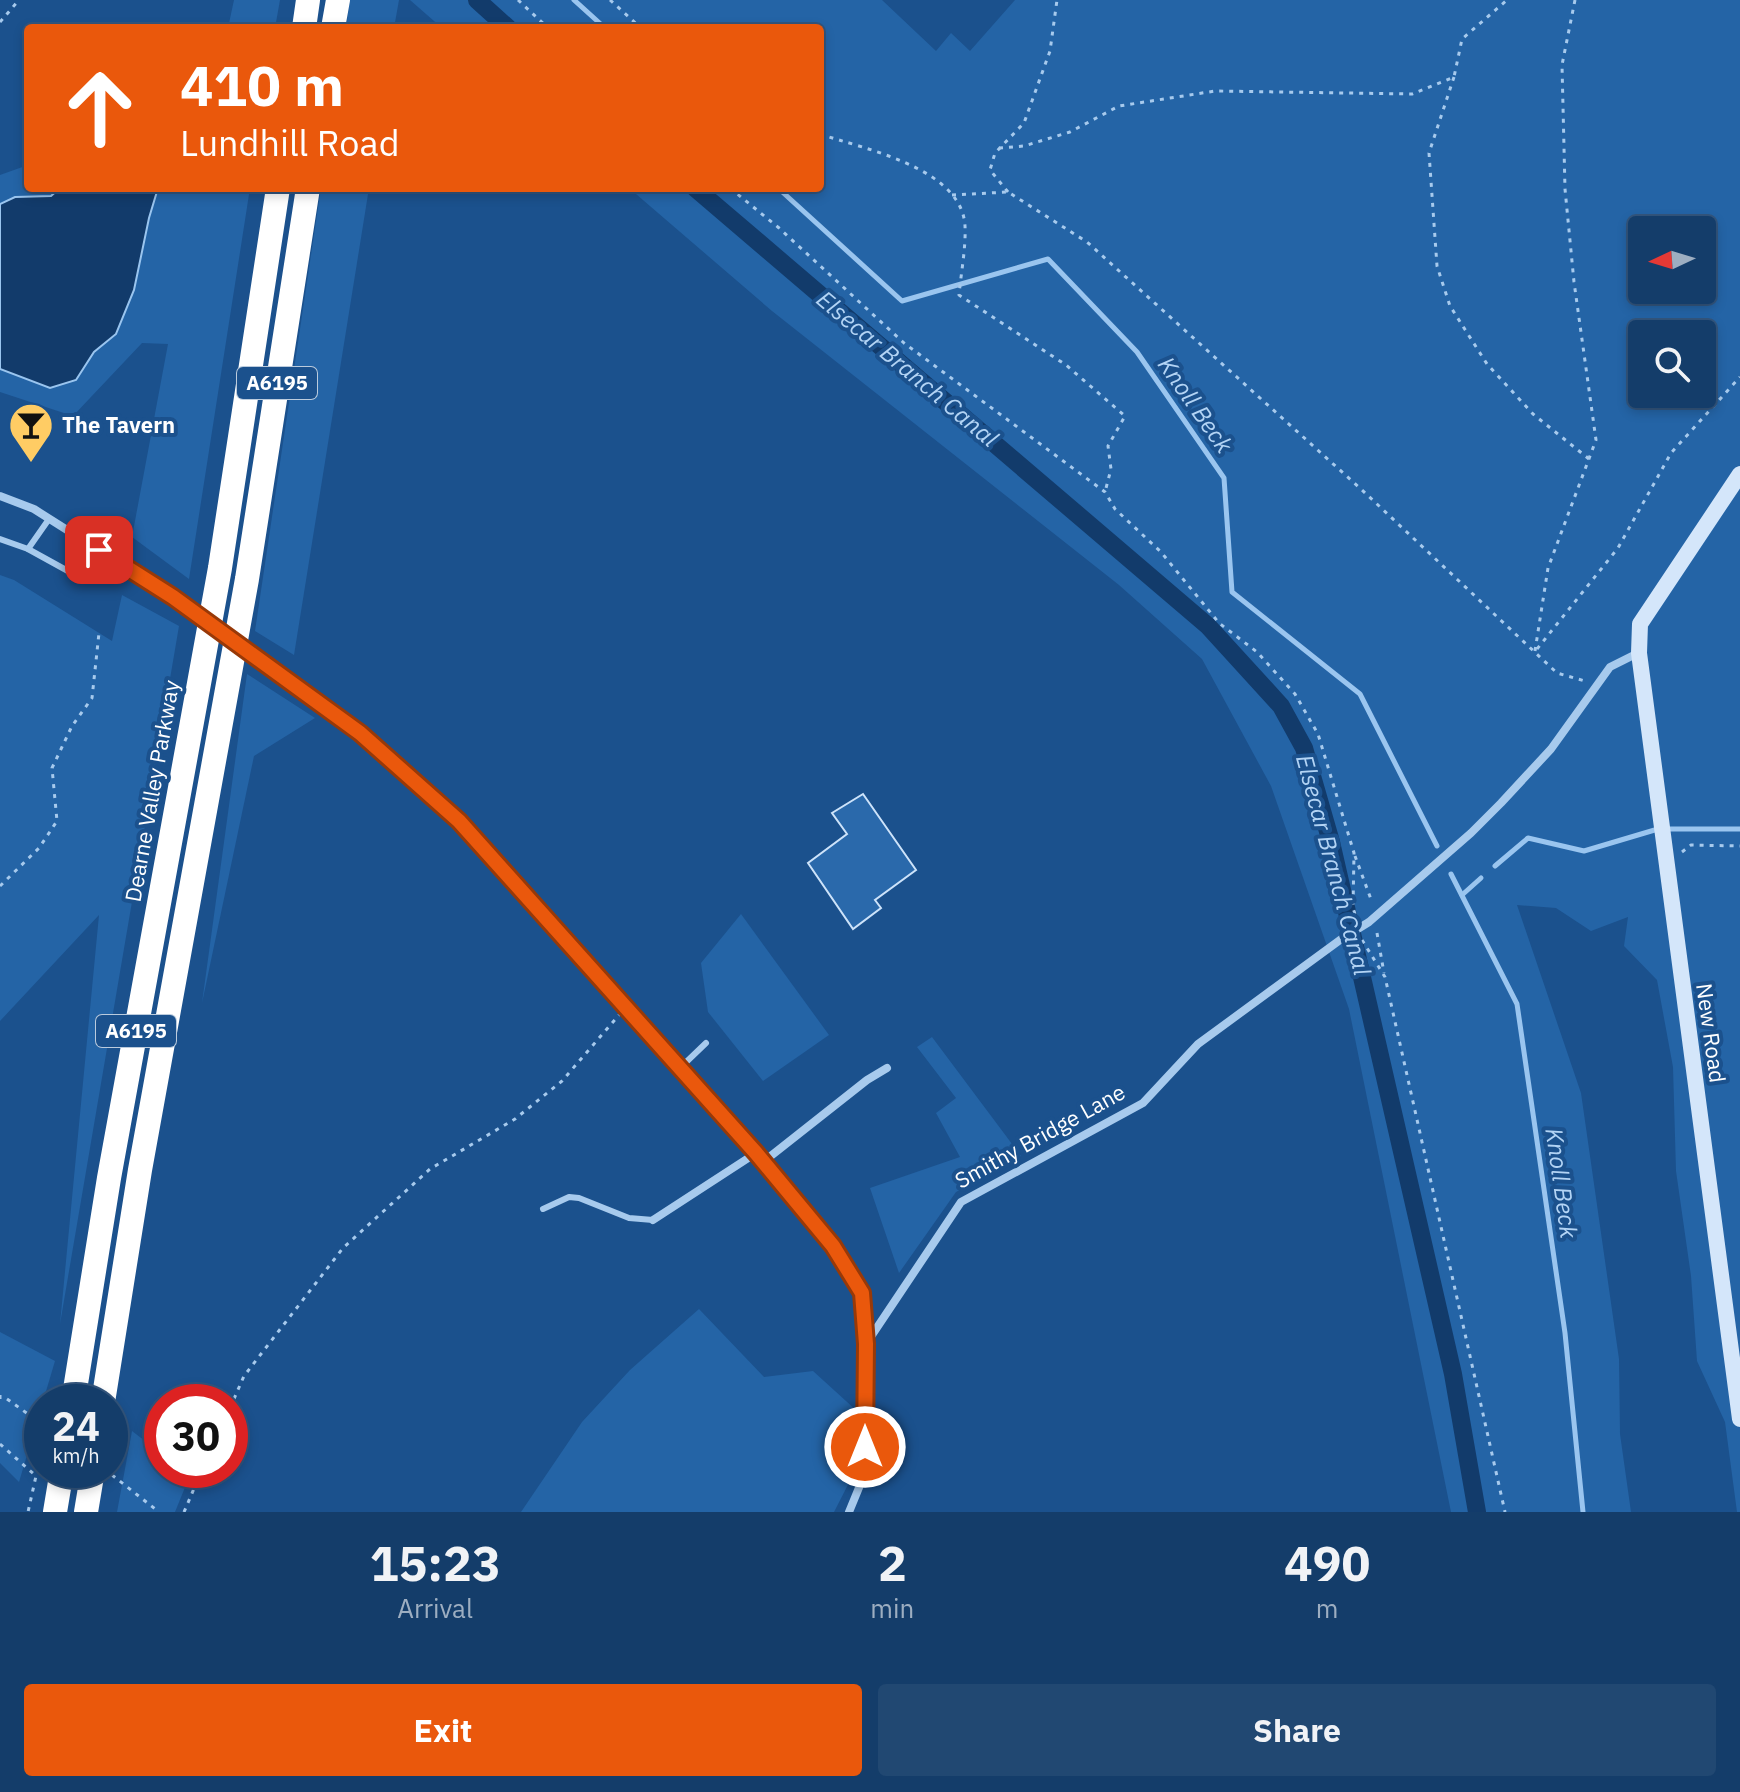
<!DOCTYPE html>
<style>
body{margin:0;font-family:"IBM Plex Sans",sans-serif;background:#214872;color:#f1f3f6;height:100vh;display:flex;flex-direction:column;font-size:30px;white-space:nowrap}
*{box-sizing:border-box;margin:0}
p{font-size:26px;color:#9daec1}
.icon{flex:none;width:44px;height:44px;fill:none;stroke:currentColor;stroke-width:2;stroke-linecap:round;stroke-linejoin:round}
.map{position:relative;height:1512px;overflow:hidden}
.sheet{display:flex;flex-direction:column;background:#143d6a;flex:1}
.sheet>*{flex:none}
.guide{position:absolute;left:24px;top:24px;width:800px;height:168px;border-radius:8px;box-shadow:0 4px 12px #0003,0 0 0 2px #33567e;background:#ea580c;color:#fff;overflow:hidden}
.needle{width:52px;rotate:266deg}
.buttons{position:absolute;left:1628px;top:216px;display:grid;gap:16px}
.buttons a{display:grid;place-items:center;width:88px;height:88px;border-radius:8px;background:#143d6a;box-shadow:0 4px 12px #0003,0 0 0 2px #33567e;font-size:40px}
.speed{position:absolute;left:24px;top:1384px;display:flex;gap:16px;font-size:40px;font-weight:700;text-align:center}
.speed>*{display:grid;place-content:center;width:104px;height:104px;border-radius:50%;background:#143d6a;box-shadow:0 4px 12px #0003,0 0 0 2px #33567e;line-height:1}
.speed small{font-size:20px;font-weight:400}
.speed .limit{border:12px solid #d22;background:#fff;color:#111}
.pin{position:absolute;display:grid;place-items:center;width:68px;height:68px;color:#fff;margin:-34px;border-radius:16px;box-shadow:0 4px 12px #0006}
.me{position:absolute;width:88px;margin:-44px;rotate:0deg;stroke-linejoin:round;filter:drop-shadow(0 0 6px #0008)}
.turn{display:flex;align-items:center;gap:28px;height:168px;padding:0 24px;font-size:36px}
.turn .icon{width:104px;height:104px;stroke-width:2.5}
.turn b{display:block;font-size:56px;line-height:68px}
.eta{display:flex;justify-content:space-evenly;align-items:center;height:136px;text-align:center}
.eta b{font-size:48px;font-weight:700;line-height:56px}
.button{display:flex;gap:16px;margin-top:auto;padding:16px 24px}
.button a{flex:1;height:92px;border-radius:8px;background:#ea580c;color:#fff;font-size:32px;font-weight:700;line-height:92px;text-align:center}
.button a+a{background:#214872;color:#f1f3f6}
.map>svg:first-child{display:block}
.green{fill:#2464a6;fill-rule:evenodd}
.water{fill:#123b6b;stroke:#9ac5ef;stroke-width:2}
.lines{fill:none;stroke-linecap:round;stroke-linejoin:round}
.stream{stroke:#9ac5ef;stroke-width:5}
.canal{stroke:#123b6b;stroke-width:18}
.building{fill:#2a69ab;stroke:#cde3fa;stroke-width:2}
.path{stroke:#a7caed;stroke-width:3;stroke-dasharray:4 6;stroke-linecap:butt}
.lane{stroke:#a7caed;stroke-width:6}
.street{stroke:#a7caed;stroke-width:8}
.secondary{stroke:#d4e6fa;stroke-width:16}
.highway{stroke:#fff;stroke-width:24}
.route-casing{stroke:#983908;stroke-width:20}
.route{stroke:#ea580c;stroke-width:14}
.labels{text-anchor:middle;stroke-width:8;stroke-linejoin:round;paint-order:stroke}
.shield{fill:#1b518d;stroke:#bbcbdd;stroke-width:2}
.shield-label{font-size:20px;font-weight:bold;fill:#fff}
.poi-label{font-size:22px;font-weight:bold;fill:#fff;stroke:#1b518d;text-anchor:start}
.street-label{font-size:22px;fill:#fff;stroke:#1b518d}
.water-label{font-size:24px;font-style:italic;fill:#b3d4f5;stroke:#1b518d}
</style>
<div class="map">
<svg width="1740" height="1512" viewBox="0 0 1740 1512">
<rect width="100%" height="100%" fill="#1b518d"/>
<g class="green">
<polygon points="234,0 280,0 275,28 228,28"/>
<polygon points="350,0 399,0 394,28 346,28"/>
<path d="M 410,0 L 882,0 L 936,51 L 951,33 L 970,51 L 1015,0 L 1740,0 L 1740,1512 L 1737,1512 L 1725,1422 L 1697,1361 L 1691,1276 L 1676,1171 L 1673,1067 L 1657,980 L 1624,946 L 1628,917 L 1591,931 L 1556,908 L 1517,905 L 1581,1093 L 1619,1359 L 1620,1434 L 1631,1512 L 1451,1512 L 1349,1009 L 1271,786 L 1202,659 L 1119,585 L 772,311 L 629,188 L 820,188 L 820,28 L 442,28 ZM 1642,230 L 1702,230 L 1702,290 L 1642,290 ZM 1642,334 L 1702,334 L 1702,394 L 1642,394 Z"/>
<polygon points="28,165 28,188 60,188 51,196 15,197 0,204 0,175"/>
<polygon points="158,188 250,188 189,579 132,537 168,344 142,343 73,416 0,392 0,369 50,388 76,380 94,352 116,334 134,290 149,218"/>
<polygon points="321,188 369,188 294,655 255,631"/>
<polygon points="0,575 14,580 112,641 122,595 179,626 60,1324 99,915 0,1021"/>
<polygon points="247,674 315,718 254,756 202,1003"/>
<polygon points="741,914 829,1035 763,1081 708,1012 701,963"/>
<polygon points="932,1037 1021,1156 956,1192 899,1273 870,1188 960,1157 936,1113 956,1098 917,1047"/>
<polygon points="699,1309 764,1377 813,1371 857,1411 854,1473 834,1512 521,1512 582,1422 630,1370"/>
<polygon points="0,1332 55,1361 19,1482 0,1463"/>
<polygon points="132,1431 162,1454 162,1470 183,1470 190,1475 175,1512 117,1512"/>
</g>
<polygon class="water" points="60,188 158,188 149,218 134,290 116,334 94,352 76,380 50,388 0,369 0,204 15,197 51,196"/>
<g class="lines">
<g class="stream">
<polyline points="574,0 605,28"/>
<polyline points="778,188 902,301 1048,259 1137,352 1224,478 1232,592 1360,694 1437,846"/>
<polyline points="1495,866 1528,838 1584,851 1658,829 1740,829"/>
<polyline points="1451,874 1517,1004 1565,1333 1583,1512"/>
<polyline points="1462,895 1481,878"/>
</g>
<g class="canal">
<polyline points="477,0 508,28"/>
<polyline points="695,188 1208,626 1281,706 1304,748 1331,842 1453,1374 1477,1512"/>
</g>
</g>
<polygon class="building" points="863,794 916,870 875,900 881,908 853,929 808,863 847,834 832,813"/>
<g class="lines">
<g class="path">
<polyline points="518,0 548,28"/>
<polyline points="610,0 641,28"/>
<polyline points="0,22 19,0"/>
<polyline points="1454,77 1429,153 1437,266 1450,306 1487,364 1533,414 1589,459"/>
<path d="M 820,134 C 864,149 962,168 965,226 C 966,248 961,273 959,295 L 1066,365 L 1125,416 L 1108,446 L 1111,469 L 1105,492"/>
<polyline points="999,148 1024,146 1070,132 1119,106 1215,91 1412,94 1454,77 1462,39 1507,0"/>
<polyline points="730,188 779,228 904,343 1105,492 1115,509 1161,552 1219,623 1257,652 1295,694 1318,734 1354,853 1353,908 1356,917"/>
<polyline points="1008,192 990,170 995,153 1024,123 1050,51 1057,0"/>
<polyline points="952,195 1008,192 1087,242 1362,490 1557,673 1585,681"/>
<polyline points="1537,649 1618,548 1671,453 1740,377"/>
<polyline points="1535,651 1548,568 1596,440 1574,282 1565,189 1562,65 1575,0"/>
<polyline points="1682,852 1691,845 1740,846"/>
<polyline points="1355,856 1372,902"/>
<polyline points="0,886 39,848 57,821 52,768 72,726 92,698 99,633"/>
<polyline points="1377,933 1384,973"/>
<polyline points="1362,940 1385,977 1505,1512"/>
<polyline points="0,1395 0,1400"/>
<polyline points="7,1399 42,1424"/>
<polyline points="230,1408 244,1376 343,1248 430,1169 515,1119 562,1081 619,1015"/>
<polyline points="0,1444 36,1476 28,1512"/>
<polyline points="112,1475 159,1512"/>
<polyline points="184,1512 202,1470"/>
</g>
<g class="lane">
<polyline points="0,539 28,549 77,576"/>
<polyline points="28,549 49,519"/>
<polyline points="680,1068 706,1043"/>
<polyline points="543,1209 569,1197 579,1198 629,1218 653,1220"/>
</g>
<g class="street">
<polyline points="0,496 34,509 173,597 360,733 459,821 756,1153 833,1246 862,1293 866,1344 865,1473 849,1512"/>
<polyline points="763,1162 867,1080 887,1068"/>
<polyline points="653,1220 756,1153"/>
<polyline points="866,1344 961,1202 1143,1103 1198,1044 1340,940 1369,922 1471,833 1501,803 1551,749 1610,667 1638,653"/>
</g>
<polyline class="secondary" points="1740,474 1640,624 1639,653 1740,1419"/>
<g class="highway">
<polyline points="304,28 308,0"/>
<polyline points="333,28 338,0"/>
<polyline points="73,1402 109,1178 220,568 278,188"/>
<polyline points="103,1402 140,1170 247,579 308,188"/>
<polyline points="55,1512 62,1470"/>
<polyline points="86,1512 93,1470"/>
</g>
</g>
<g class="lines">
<g class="route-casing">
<polyline id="route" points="99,550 173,597 360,733 459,821 756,1153 833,1246 862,1293 866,1344 865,1447"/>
</g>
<use href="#route" class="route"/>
</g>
<defs>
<g id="bar-pin" transform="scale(2.3)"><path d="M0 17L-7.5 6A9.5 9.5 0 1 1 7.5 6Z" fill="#ffcc64" stroke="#1b518d"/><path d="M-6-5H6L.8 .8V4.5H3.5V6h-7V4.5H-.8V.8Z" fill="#111"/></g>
</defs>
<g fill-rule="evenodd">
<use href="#bar-pin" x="31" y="425"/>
</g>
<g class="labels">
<g class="shield">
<rect x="237" y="367" width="80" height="32" rx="6"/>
<rect x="96" y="1015" width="80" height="32" rx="6"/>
</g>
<g class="shield-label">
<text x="277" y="390">A6195</text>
<text x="136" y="1038">A6195</text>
</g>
<g class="poi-label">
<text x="62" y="433">The Tavern</text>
</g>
<g class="street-label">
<text transform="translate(152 791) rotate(-80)" y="8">Dearne Valley Parkway</text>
<text transform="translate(1711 1033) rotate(82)" y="8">New Road</text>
<text transform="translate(1040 1136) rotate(-29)" y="8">Smithy Bridge Lane</text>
</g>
<g class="water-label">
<text transform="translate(907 369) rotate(40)" y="8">Elsecar Branch Canal</text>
<text transform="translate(1195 405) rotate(55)" y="8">Knoll Beck</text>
<text transform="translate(1333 865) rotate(75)" y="8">Elsecar Branch Canal</text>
<text transform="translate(1561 1183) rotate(82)" y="8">Knoll Beck</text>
</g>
</g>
</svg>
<div class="buttons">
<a><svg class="needle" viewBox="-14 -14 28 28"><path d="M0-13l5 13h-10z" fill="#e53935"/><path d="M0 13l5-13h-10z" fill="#9daec1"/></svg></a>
<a><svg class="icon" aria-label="search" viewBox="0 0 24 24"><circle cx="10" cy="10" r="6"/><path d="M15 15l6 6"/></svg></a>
</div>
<div class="speed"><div>24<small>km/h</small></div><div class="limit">30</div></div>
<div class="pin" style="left:99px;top:550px;background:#d93025"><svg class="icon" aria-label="arrive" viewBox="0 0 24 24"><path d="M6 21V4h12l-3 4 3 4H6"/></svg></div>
<svg class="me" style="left:865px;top:1447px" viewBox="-20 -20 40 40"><circle r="17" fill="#ea580c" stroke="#fff" stroke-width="3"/><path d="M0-11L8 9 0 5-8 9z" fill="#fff"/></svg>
<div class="guide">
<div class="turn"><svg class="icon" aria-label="ahead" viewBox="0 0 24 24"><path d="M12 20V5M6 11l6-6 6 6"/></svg><div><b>410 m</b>Lundhill Road</div></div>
</div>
</div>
<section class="sheet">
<div class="eta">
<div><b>15:23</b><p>Arrival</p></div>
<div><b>2</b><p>min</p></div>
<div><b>490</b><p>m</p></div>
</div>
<div class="button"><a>Exit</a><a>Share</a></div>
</section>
